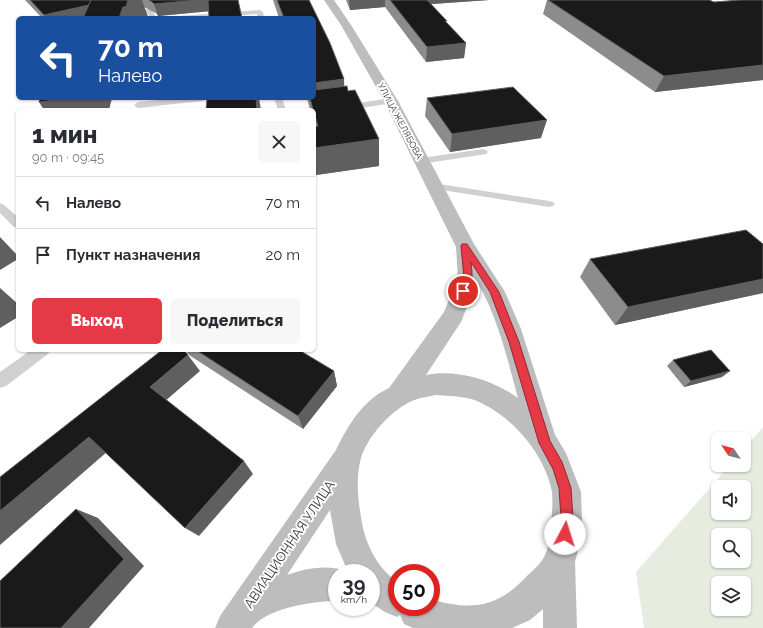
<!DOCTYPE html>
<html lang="ru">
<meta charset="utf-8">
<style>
body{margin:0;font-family:Raleway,sans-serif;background:#f7f7f7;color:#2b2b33;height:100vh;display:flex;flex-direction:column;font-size:15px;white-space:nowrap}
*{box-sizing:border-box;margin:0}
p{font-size:13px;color:#7c7c81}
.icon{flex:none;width:22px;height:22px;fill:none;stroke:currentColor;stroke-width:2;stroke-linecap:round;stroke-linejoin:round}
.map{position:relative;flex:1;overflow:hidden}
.sheet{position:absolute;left:16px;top:108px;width:300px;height:244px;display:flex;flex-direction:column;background:#fff;border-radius:6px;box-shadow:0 1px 3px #0004}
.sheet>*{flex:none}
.guide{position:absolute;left:16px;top:16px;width:300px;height:84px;border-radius:6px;box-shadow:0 1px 3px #0004;background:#1a4fa0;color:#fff;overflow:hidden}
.needle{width:26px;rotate:305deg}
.controls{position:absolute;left:711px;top:432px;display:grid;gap:8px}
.controls a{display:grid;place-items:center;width:40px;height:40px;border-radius:6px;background:#fff;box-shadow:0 1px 3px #0004;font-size:20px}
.speed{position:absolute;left:328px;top:564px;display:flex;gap:8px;font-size:20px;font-weight:700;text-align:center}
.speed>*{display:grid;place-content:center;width:52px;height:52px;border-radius:50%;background:#fff;box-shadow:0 1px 3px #0004;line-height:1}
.speed small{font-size:10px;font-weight:400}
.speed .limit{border:6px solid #d22;background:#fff;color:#111}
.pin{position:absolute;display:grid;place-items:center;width:34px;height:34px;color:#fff;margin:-17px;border:2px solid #fff;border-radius:50%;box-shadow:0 1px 4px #0007}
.me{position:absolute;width:44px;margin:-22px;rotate:5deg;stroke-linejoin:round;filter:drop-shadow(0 0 3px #0008)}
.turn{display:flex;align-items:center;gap:14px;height:84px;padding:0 16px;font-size:18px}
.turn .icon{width:52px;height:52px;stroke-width:2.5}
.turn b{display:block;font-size:28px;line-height:34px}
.round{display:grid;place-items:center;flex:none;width:42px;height:42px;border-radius:6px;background:#f7f7f7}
.head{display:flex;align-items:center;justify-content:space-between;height:68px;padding:0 16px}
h1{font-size:24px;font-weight:800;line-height:30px}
.cta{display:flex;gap:8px;margin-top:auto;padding:8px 16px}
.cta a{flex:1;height:46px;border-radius:6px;background:#e63946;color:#fff;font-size:16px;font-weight:800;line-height:46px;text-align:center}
.cta a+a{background:#f7f7f7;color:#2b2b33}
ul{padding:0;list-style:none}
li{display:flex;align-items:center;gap:12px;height:52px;padding:0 16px;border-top:1px solid #e1e1e2}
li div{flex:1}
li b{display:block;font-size:15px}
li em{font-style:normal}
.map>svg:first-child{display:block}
.green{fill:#e6ecdf;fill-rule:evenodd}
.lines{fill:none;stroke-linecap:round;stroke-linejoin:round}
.service{fill:#d0d0d0;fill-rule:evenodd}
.secondary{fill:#bdbdbd;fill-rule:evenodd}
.wall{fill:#8c8c8c}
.shaded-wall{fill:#5f5f5f}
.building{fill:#1a1a1a;stroke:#5f5f5f}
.route{fill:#e63946;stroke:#96252e}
.labels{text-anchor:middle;stroke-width:4;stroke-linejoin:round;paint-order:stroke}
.far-street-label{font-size:9px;fill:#333;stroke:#fff}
.near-street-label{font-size:13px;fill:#333;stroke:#fff}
</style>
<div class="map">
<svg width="763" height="628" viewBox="0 0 763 628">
<rect width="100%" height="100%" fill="#fff"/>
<path class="green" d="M 763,427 L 763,628 L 644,628 L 636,572 L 730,465 L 744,465 L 744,449 ZM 718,487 L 744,487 L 744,513 L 718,513 ZM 718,535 L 744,535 L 744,561 L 718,561 ZM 718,583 L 744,583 L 744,609 L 718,609 Z"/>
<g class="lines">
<g class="service">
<polygon points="127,7 151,10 157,18 151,18 147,13 125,10 124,9"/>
<polygon points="260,10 263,12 264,18 258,18 257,14 205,18 177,18 180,16"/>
<polygon points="179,98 206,98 202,101 138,108 134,105 138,102"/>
<polygon points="274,98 282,98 286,110 278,110"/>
<polygon points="391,98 394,99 395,101 394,103 314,115 314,110 312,110"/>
<polygon points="483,149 486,150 488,152 486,154 421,164 416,161 421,158"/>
<polygon points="433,183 549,201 553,202 555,204 553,206 549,207 429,188 428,186"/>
<polygon points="0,203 4,205 18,217 18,228 14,227 0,213"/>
<polygon points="31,350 50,350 48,354 6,386 0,388 0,372"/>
</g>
<path class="secondary" d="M 324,0 L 334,0 L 351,25 L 398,101 L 474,244 L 505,292 L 521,329 L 555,435 L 566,453 L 581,492 L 582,522 L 579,547 L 575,562 L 577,628 L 543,628 L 543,609 L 530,620 L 512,628 L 413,628 L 404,624 L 400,615 L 397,617 L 385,612 L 371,603 L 371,573 L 337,573 L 337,601 C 314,601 266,608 252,628 L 215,628 L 220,616 L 336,450 C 348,425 363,400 389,388 L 444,312 L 458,278 L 456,247 L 384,101 L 341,25 ZM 477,282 C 498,317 507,358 518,398 C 493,380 457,369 426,375 L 461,322 ZM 435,395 C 449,396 464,396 477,401 C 512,416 545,454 552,492 C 553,504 552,517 550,529 C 549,537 549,548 545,555 C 541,564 532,571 525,578 C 497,608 469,611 431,599 L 431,607 L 397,607 L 397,581 C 376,568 364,540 361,517 C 358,500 356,480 360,462 C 365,438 393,407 417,399 C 423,397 429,397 435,395 ZM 330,510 L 336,544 L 348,572 C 329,564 307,568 287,575 Z"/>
</g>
<g class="wall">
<polygon points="25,0 239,0 209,11 158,16 157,14 144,7 148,17 142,18 42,18"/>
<polygon points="273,0 309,0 344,79 344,87 379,166 316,175 314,167 314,110 310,110 307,98 314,98 314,18 279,18"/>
<polygon points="346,0 489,0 431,4 446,22 466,43 464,58 426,62 385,7 350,10"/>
<polygon points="547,0 709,0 714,2 763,0 763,80 655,92 543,14"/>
<polygon points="427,98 541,138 450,152 425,116"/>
<polygon points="763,244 763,293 615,325 580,277 590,259"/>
<polygon points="186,350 299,350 334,371 337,386 303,429 189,355"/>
<polygon points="673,360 722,377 684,387 667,366"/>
</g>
<g class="shaded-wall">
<polygon points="128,0 142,0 148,17 119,18 123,7"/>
<polygon points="198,0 209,0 212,11 158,16 154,4"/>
<polygon points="349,0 385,0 385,7 350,10"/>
<polygon points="418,0 489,0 418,5"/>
<polygon points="97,3 90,18 45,18 44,15"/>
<polygon points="466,43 464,58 426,62 427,47"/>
<polygon points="763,65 763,80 655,92 664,76"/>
<polygon points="344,79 345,103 314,98 314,83"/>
<polygon points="71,98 112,98 109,110 44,110 39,102"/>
<polygon points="256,98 259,98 261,110 257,110"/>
<polygon points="547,120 541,138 450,152 452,134"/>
<polygon points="379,139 379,166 316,175 314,159 314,148"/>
<polygon points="0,237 18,256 18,259 0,270"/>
<polygon points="763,279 763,293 615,325 628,307"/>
<polygon points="0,288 18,304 18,317 0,328"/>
<polygon points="188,355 200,371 164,402 150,387"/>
<polygon points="334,371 337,386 303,429 298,416"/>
<polygon points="730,371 722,377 684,387 691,381"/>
<polygon points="89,437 108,451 0,545 0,511"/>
<polygon points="244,461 253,474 199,536 185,528"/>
<polygon points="76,509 98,518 144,566 89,628 61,628"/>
</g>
<g class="building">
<polygon points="30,0 91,0 89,5 44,15"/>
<polygon points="91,0 128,0 126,7 123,7 119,18 83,18"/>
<polygon points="149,0 198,0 154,4 152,2"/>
<polygon points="208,0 238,0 242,18 209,18"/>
<polygon points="277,0 309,0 330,43 344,79 314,83 314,18 284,18"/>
<polygon points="390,0 427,0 447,21 445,21 466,43 427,47"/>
<polygon points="548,0 709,0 714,2 740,0 763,0 763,65 664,76"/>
<polygon points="347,86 348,91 355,90 379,139 314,148 314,127 318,126 314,113 314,110 313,110 310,98 314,98 314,90"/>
<polygon points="513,87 547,120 452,134 427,98"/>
<polygon points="40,98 71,98 39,102"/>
<polygon points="211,98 256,98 257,110 206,110 207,99"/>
<polygon points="746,230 763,244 763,279 628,307 590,259"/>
<polygon points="162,350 184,350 188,355 150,387 244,461 185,528 89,437 0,511 0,477"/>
<polygon points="196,350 299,350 334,371 298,416"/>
<polygon points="711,350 730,371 691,381 673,360"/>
<polygon points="76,509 124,559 61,628 0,628 0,581"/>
</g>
<path class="route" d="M 462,244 L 467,244 L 499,292 L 519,342 L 550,441 L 562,462 L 571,488 L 573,518 L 570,538 L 565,540 L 560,538 L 559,534 L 561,518 L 559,488 L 553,469 L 539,443 L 509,342 L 490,292 L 471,262 C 472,272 475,290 463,294 L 459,291 L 464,278 L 461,246 Z"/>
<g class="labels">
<g class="far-street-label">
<text transform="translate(400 121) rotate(62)" y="3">УЛИЦА ЖЕЛЯБОВА</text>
</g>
<g class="near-street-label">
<text transform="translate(289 544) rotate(-56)" y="5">АВИАЦИОННАЯ УЛИЦА</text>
</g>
</g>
</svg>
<div class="controls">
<a><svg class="needle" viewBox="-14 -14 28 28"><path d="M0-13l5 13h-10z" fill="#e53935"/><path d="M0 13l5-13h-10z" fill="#7c7c81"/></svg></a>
<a><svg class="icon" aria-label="sound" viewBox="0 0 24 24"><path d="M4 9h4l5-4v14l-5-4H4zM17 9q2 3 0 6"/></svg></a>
<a><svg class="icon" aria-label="search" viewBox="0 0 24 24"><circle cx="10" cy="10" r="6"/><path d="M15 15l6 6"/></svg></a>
<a><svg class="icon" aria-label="layers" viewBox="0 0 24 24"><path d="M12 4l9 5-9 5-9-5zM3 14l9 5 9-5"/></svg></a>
</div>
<div class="speed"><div>39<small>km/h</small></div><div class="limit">50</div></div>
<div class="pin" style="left:463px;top:291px;background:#d93025"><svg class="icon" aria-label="arrive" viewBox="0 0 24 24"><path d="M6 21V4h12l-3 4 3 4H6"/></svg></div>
<svg class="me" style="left:565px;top:534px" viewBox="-20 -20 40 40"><circle r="19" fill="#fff"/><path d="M0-13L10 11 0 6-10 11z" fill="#e63946"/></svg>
<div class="guide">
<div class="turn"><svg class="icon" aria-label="left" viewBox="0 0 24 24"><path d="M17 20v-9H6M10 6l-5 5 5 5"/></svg><div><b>70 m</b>Налево</div></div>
</div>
<section class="sheet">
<div class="head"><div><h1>1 мин</h1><p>90 m · 09:45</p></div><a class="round"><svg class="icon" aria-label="close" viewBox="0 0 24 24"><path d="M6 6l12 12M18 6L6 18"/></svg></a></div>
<ul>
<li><svg class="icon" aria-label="left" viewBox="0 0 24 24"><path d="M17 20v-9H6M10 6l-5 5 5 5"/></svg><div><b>Налево</b></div><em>70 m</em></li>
<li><svg class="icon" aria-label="arrive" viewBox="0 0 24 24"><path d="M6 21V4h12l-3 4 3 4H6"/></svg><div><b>Пункт назначения</b></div><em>20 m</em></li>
</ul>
<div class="cta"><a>Выход</a><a>Поделиться</a></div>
</section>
</div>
